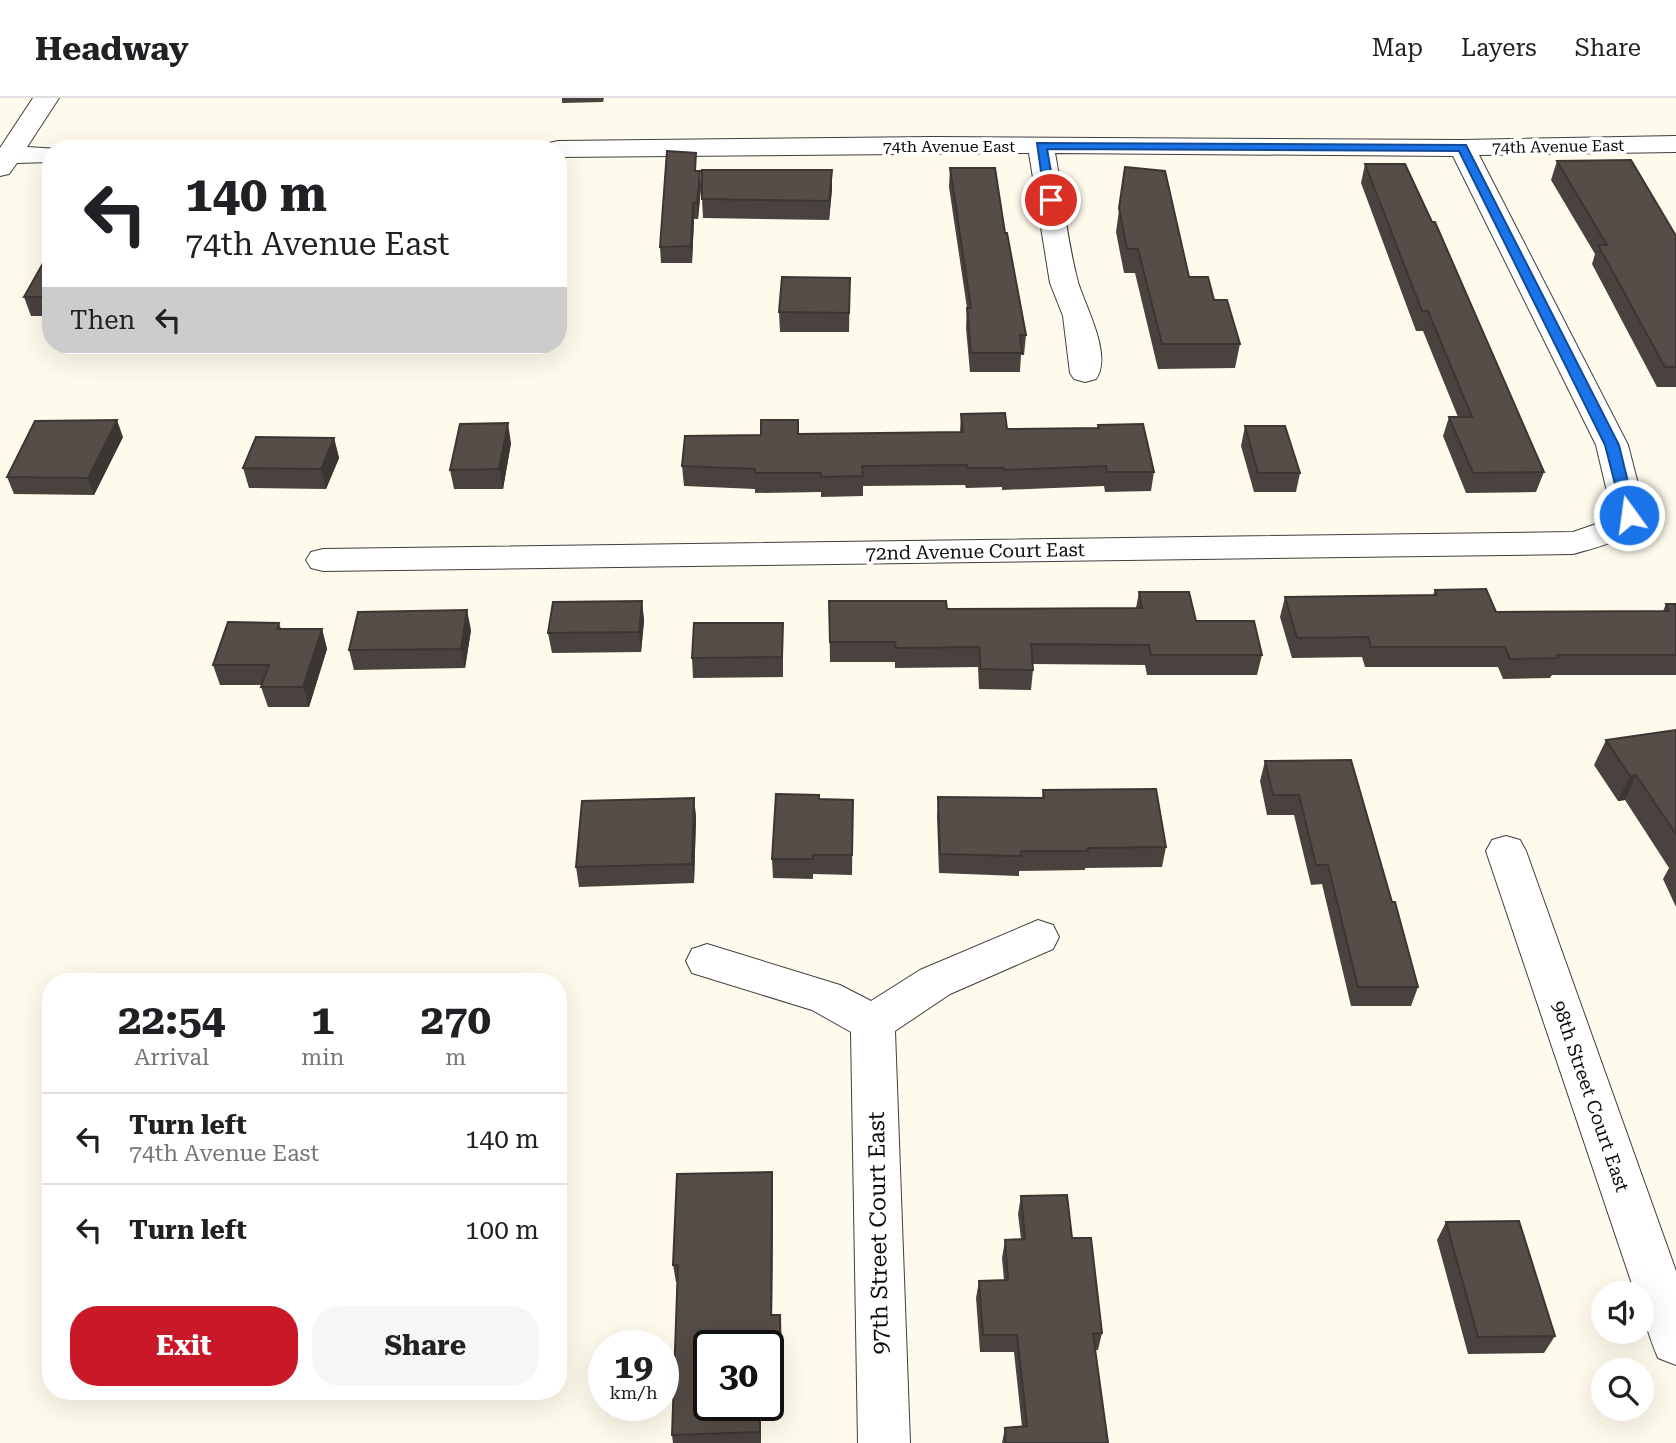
<!DOCTYPE html>
<style>
body{margin:0;font-family:"Roboto Serif",serif;background:#f6f6f6;color:#202124;height:100vh;display:flex;flex-direction:column;font-size:26px;white-space:nowrap}
*{box-sizing:border-box;margin:0}
p{font-size:23px;color:#757577}
.icon{flex:none;width:38px;height:38px;fill:none;stroke:currentColor;stroke-width:2;stroke-linecap:round;stroke-linejoin:round}
.map{position:relative;flex:1;overflow:hidden}
.drawer{position:absolute;left:42px;top:875px;width:525px;height:427px;display:flex;flex-direction:column;background:#fff;border-radius:28px;box-shadow:0 7px 28px #0002}
.drawer>*{flex:none}
.banner{position:absolute;left:42px;top:42px;width:525px;height:214px;border-radius:28px;box-shadow:0 7px 28px #0002;background:#fff;color:#202124;overflow:hidden}
.tools{position:absolute;left:1591px;top:1183px;display:grid;gap:14px}
.tools a{display:grid;place-items:center;width:63px;height:63px;border-radius:50%;background:#fff;box-shadow:0 7px 28px #0002;font-size:35px}
.speed{position:absolute;left:588px;top:1232px;display:flex;gap:14px;font-size:35px;font-weight:700;text-align:center}
.speed>*{display:grid;place-content:center;width:91px;height:91px;border-radius:50%;background:#fff;box-shadow:0 7px 28px #0002;line-height:1}
.speed small{font-size:18px;font-weight:400}
.speed .limit{border:4px solid #111;border-radius:10px;background:#fff;color:#111}
.pin{position:absolute;display:grid;place-items:center;width:60px;height:60px;color:#fff;margin:-30px;border:4px solid #fff;border-radius:50%;box-shadow:0 2px 7px #0007}
.me{position:absolute;width:77px;margin:-38px;rotate:346deg;stroke-linejoin:round;filter:drop-shadow(0 0 5px #0008)}
.turn{display:flex;align-items:center;gap:24px;height:147px;padding:0 28px;font-size:32px}
.turn .icon{width:91px;height:91px;stroke-width:2.5}
.turn b{display:block;font-size:49px;line-height:60px}
.then{display:flex;align-items:center;height:66px;padding:0 28px;background:#0003;gap:14px;font-size:26px}
.eta{display:flex;justify-content:space-evenly;align-items:center;height:119px;text-align:center}
.eta b{font-size:42px;font-weight:700;line-height:49px}
.action{display:flex;gap:14px;margin-top:auto;padding:14px 28px}
.action a{flex:1;height:80px;border-radius:28px;background:#c91827;color:#fff;font-size:28px;font-weight:700;line-height:80px;text-align:center}
.action a+a{background:#f6f6f6;color:#202124}
ul{padding:0;list-style:none}
li{display:flex;align-items:center;gap:21px;height:91px;padding:0 28px;border-top:2px solid #e0e0e0}
li div{flex:1}
li b{display:block;font-size:26px}
li em{font-style:normal}
header{display:flex;align-items:center;gap:42px;box-sizing:border-box;height:98px;padding:0 35px;background:#fff;border-bottom:2px solid #e0e0e0}
header strong{font-size:33px}
nav{display:flex;gap:38px;margin-inline-start:auto;font-size:24px}
.map>svg:first-child{display:block}
.lines{fill:none;stroke-linecap:round;stroke-linejoin:round}
.minor-casing{stroke:#3f3f3f;stroke-width:2}
.minor{fill:#fff;fill-rule:evenodd}
.wall{fill:#4a423e}
.shaded-wall{fill:#3c3632}
.building{fill:#564d48;stroke:#3c3632;stroke-width:2}
.route{fill:#1a73e8;stroke:#114b97;stroke-width:2}
.labels{text-anchor:middle;stroke-width:7;stroke-linejoin:round;paint-order:stroke}
.far-street-label{font-size:16px;fill:#0c0c0c;stroke:#fff}
.street-label{font-size:19px;fill:#0c0c0c;stroke:#fff}
.near-street-label{font-size:23px;fill:#0c0c0c;stroke:#fff}
</style>
<header>
<strong>Headway</strong>
<nav><a>Map</a><a>Layers</a><a>Share</a></nav>
</header>
<div class="map">
<svg width="1676" height="1345" viewBox="0 0 1676 1345">
<rect width="100%" height="100%" fill="#fffbec"/>
<g class="lines">
<g class="minor-casing">
<g id="minor">
<polygon points="33,0 59,0 27,49 60,51 51,51 51,64 17,65 9,76 0,78 0,50"/>
<path d="M 1676,38 L 1676,54 L 1479,57 L 1628,347 L 1646,417 C 1629,443 1601,448 1573,456 L 323,473 L 311,470 L 306,462 L 311,454 L 323,451 L 1573,434 L 1599,425 L 1612,415 L 1596,347 L 1453,58 L 1055,55 C 1063,97 1067,143 1078,184 C 1085,208 1113,257 1096,281 L 1085,284 L 1074,281 L 1070,275 L 1063,218 L 1050,185 L 1029,55 L 558,59 L 558,51 L 545,51 L 549,45 L 558,43 L 932,39 L 1462,42 Z"/>
<path d="M 1506,738 L 1520,742 L 1526,753 L 1676,1173 L 1676,1267 L 1658,1260 C 1649,1238 1642,1219 1642,1195 L 1635,1195 L 1486,753 L 1492,742 Z"/>
<polygon points="1038,822 1053,827 1059,839 1053,851 950,896 895,933 910,1345 858,1345 851,934 812,912 692,875 686,863 692,851 707,846 840,887 871,903 920,872"/>
</g>
</g>
<use href="#minor" class="minor"/>
</g>
<g class="wall">
<polygon points="562,0 604,0 603,4 562,5"/>
<polygon points="1557,63 1676,138 1676,289 1657,289 1592,166 1595,156 1551,82"/>
<polygon points="1365,66 1544,374 1536,394 1466,395 1443,338 1449,319 1458,319 1423,233 1416,233 1361,85"/>
<polygon points="1125,69 1189,179 1214,202 1240,246 1235,270 1158,271 1135,175 1124,175 1116,134"/>
<polygon points="950,70 1005,135 1026,237 1024,257 1021,257 1020,274 970,274 966,230 967,210 949,89"/>
<polygon points="697,73 700,73 701,89 698,121 694,121 692,165 661,165 660,149"/>
<polygon points="832,91 829,122 703,120 702,101"/>
<polygon points="51,151 51,218 31,218 24,199"/>
<polygon points="850,180 849,234 780,234 779,214"/>
<polygon points="961,316 1007,331 1097,330 1098,327 1154,374 1151,393 1105,394 1104,388 1002,392 1002,389 966,390 965,387 863,388 863,398 821,399 821,394 755,395 755,391 684,388 682,368 798,336 960,334"/>
<polygon points="1245,328 1300,375 1296,394 1254,394 1241,348"/>
<polygon points="123,339 94,397 14,396 7,379"/>
<polygon points="334,340 339,360 326,391 249,390 243,370"/>
<polygon points="511,345 503,391 454,391 450,372"/>
<polygon points="1435,492 1496,514 1663,513 1666,506 1676,506 1676,577 1552,577 1550,580 1503,581 1498,569 1365,569 1362,559 1292,560 1280,519 1285,499 1433,497"/>
<polygon points="1139,494 1262,557 1257,577 1147,577 1145,567 1033,566 1033,572 1031,592 979,591 978,569 895,570 895,564 830,564 829,503 947,511 1136,510"/>
<polygon points="642,503 644,523 641,554 552,555 548,535"/>
<polygon points="279,525 281,531 322,531 327,551 309,609 268,609 261,589 262,587 220,587 213,567"/>
<polygon points="471,532 465,570 354,572 349,552"/>
<polygon points="783,545 783,579 693,580 692,560"/>
<polygon points="1676,632 1676,809 1663,781 1669,770 1625,702 1618,703 1594,667 1606,642"/>
<polygon points="1351,662 1392,804 1418,889 1411,908 1351,908 1322,786 1311,787 1294,717 1267,717 1260,683 1265,663"/>
<polygon points="1043,692 1166,749 1162,769 1085,770 1085,772 1019,773 1019,778 939,775 937,719 938,699 1042,700"/>
<polygon points="694,700 696,720 694,785 579,789 576,769"/>
<polygon points="853,702 852,777 813,776 813,781 773,780 772,761"/>
<polygon points="772,1074 773,1092 772,1217 781,1234 782,1289 768,1290 768,1248 709,1307 761,1307 761,1345 673,1345 672,1337 677,1184 676,1184 673,1167"/>
<polygon points="1021,1098 1072,1140 1102,1235 1098,1252 1095,1252 1108,1345 1002,1345 1005,1330 1022,1329 1014,1254 980,1254 976,1200 979,1183 1004,1182 1002,1160 1005,1142 1021,1141 1018,1116"/>
<polygon points="1446,1124 1555,1238 1544,1255 1468,1256 1437,1142"/>
</g>
<g class="shaded-wall">
<polygon points="832,72 832,91 829,122 829,103"/>
<polygon points="700,73 701,89 698,121 697,105"/>
<polygon points="693,105 694,121 692,165 691,148"/>
<polygon points="117,322 123,339 94,397 88,380"/>
<polygon points="508,325 511,345 503,391 499,371"/>
<polygon points="334,340 339,360 326,391 321,371"/>
<polygon points="642,503 644,523 641,554 639,534"/>
<polygon points="467,512 471,532 465,570 461,551"/>
<polygon points="322,531 327,551 309,609 303,589"/>
<polygon points="1636,677 1625,702 1618,703 1630,678"/>
<polygon points="694,700 696,720 694,785 692,766"/>
<polygon points="772,1074 773,1092 772,1234 771,1217"/>
<polygon points="760,1307 761,1307 761,1345 760,1334"/>
</g>
<g class="building">
<polygon points="667,53 696,55 695,73 700,73 697,105 693,105 691,148 660,149"/>
<polygon points="1631,62 1676,138 1676,269 1665,269 1598,147 1607,147 1557,63"/>
<polygon points="1365,66 1405,66 1432,124 1435,124 1544,374 1473,375 1449,319 1472,319 1428,213 1422,213"/>
<polygon points="1125,69 1165,73 1189,179 1208,179 1214,202 1227,202 1240,246 1162,246 1138,151 1127,151 1119,110"/>
<polygon points="950,70 995,70 1005,135 1007,135 1026,237 1020,237 1022,255 971,255 967,210 971,210"/>
<polygon points="702,72 832,72 829,103 702,101"/>
<polygon points="51,151 51,199 24,199"/>
<polygon points="782,179 850,180 849,215 779,214"/>
<polygon points="1005,315 1007,331 1099,330 1098,327 1143,326 1154,374 1107,374 1106,368 1004,372 1004,370 967,370 967,367 862,368 863,378 821,379 821,375 755,375 755,371 682,368 685,338 761,337 761,322 798,322 798,336 963,334 961,316"/>
<polygon points="117,322 88,380 7,379 35,323"/>
<polygon points="508,325 499,371 450,372 460,326"/>
<polygon points="1245,328 1285,328 1300,375 1258,375"/>
<polygon points="256,339 334,340 321,371 243,370"/>
<polygon points="1486,491 1496,514 1669,513 1666,506 1676,506 1676,557 1557,557 1558,560 1510,561 1505,549 1371,549 1368,539 1297,540 1285,499 1437,497 1435,492"/>
<polygon points="1139,494 1189,494 1196,523 1254,523 1262,557 1151,557 1149,547 1031,546 1033,572 981,571 979,549 896,550 895,544 830,544 829,503 946,503 947,511 1142,510"/>
<polygon points="642,503 639,534 548,535 553,504"/>
<polygon points="467,512 461,551 349,552 358,514"/>
<polygon points="228,524 279,525 277,531 322,531 303,589 261,589 269,567 213,567"/>
<polygon points="694,525 783,525 782,559 692,560"/>
<polygon points="1676,632 1676,736 1636,677 1630,678 1606,642"/>
<polygon points="1351,662 1392,804 1395,804 1418,889 1358,889 1328,767 1316,767 1299,697 1273,697 1265,663"/>
<polygon points="1156,691 1166,749 1088,750 1088,753 1021,753 1021,758 940,756 938,699 1044,700 1043,692"/>
<polygon points="776,696 819,697 819,701 853,702 852,757 813,757 813,761 772,761"/>
<polygon points="694,700 692,766 576,769 582,703"/>
<polygon points="772,1074 771,1217 780,1217 781,1273 768,1273 768,1248 709,1248 709,1307 760,1307 760,1334 672,1337 678,1167 673,1167 677,1076"/>
<polygon points="1067,1097 1072,1140 1091,1140 1102,1235 1093,1236 1108,1345 1006,1345 1005,1330 1027,1328 1017,1237 983,1237 979,1183 1008,1182 1005,1142 1025,1141 1021,1098"/>
<polygon points="1519,1123 1555,1238 1478,1239 1446,1124"/>
</g>
<polygon class="route" points="1037,45 1466,47 1619,347 1636,417 1629,422 1623,417 1605,347 1459,53 1047,51 1056,102 1051,106 1045,102"/>
<g class="labels">
<g class="far-street-label">
<text x="949" y="54">74th Avenue East</text>
<text transform="translate(1558 48) rotate(-1)" y="6">74th Avenue East</text>
</g>
<g class="street-label">
<text transform="translate(975 453) rotate(-1)" y="7">72nd Avenue Court East</text>
<text transform="translate(1591 998) rotate(71)" y="7">98th Street Court East</text>
</g>
<g class="near-street-label">
<text transform="translate(878 1135) rotate(-91)" y="8">97th Street Court East</text>
</g>
</g>
</svg>
<div class="tools">
<a><svg class="icon" aria-label="sound" viewBox="0 0 24 24"><path d="M4 9h4l5-4v14l-5-4H4zM17 9q2 3 0 6"/></svg></a>
<a><svg class="icon" aria-label="search" viewBox="0 0 24 24"><circle cx="10" cy="10" r="6"/><path d="M15 15l6 6"/></svg></a>
</div>
<div class="speed"><div>19<small>km/h</small></div><div class="limit">30</div></div>
<div class="pin" style="left:1051px;top:102px;background:#d93025"><svg class="icon" aria-label="arrive" viewBox="0 0 24 24"><path d="M6 21V4h12l-3 4 3 4H6"/></svg></div>
<svg class="me" style="left:1629px;top:417px" viewBox="-20 -20 40 40"><circle r="17" fill="#1a73e8" stroke="#fff" stroke-width="3"/><path d="M0-11L8 9 0 5-8 9z" fill="#fff"/></svg>
<div class="banner">
<div class="turn"><svg class="icon" aria-label="left" viewBox="0 0 24 24"><path d="M17 20v-9H6M10 6l-5 5 5 5"/></svg><div><b>140 m</b>74th Avenue East</div></div>
<div class="then">Then<svg class="icon" aria-label="left" viewBox="0 0 24 24"><path d="M17 20v-9H6M10 6l-5 5 5 5"/></svg></div>
</div>
<section class="drawer">
<div class="eta">
<div><b>22:54</b><p>Arrival</p></div>
<div><b>1</b><p>min</p></div>
<div><b>270</b><p>m</p></div>
</div>
<ul>
<li><svg class="icon" aria-label="left" viewBox="0 0 24 24"><path d="M17 20v-9H6M10 6l-5 5 5 5"/></svg><div><b>Turn left</b><p>74th Avenue East</p></div><em>140 m</em></li>
<li><svg class="icon" aria-label="left" viewBox="0 0 24 24"><path d="M17 20v-9H6M10 6l-5 5 5 5"/></svg><div><b>Turn left</b></div><em>100 m</em></li>
</ul>
<div class="action"><a>Exit</a><a>Share</a></div>
</section>
</div>
